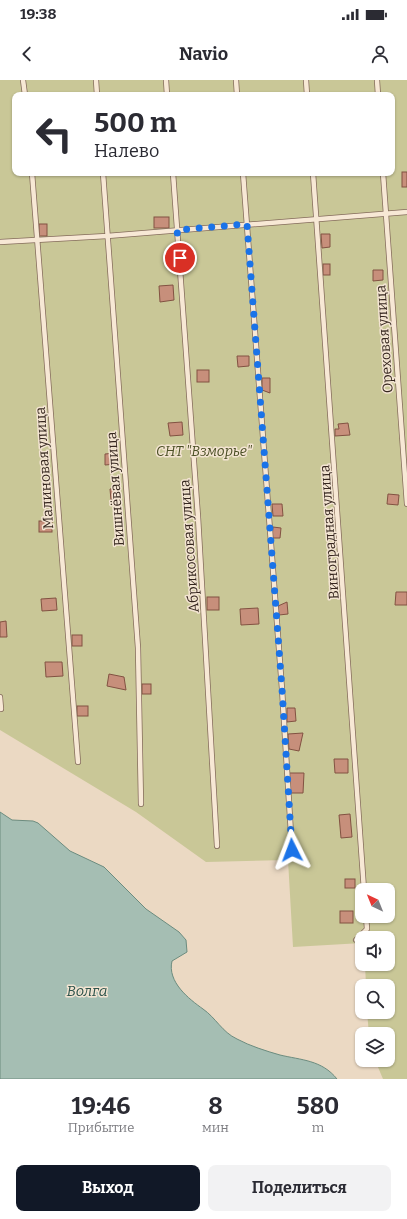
<!DOCTYPE html>
<html lang="ru">
<meta charset="utf-8">
<style>
body{margin:0;font-family:Bitter,serif;background:#f2f2f3;color:#2b2b33;height:100vh;display:flex;flex-direction:column;font-size:15px;white-space:nowrap}
*{box-sizing:border-box;margin:0}
p{font-size:13px;color:#7c7c81}
.icon{flex:none;width:22px;height:22px;fill:none;stroke:currentColor;stroke-width:2;stroke-linecap:round;stroke-linejoin:round}
.map{position:relative;height:999px;overflow:hidden}
.sheet{display:flex;flex-direction:column;background:#fff;flex:1}
.sheet>*{flex:none}
.top-card{position:absolute;left:12px;top:12px;width:383px;height:84px;border-radius:8px;box-shadow:0 1px 3px #0004;background:#fff;color:#2b2b33;overflow:hidden}
.needle{width:26px;rotate:317deg}
.fabs{position:absolute;left:355px;top:803px;display:grid;gap:8px}
.fabs a{display:grid;place-items:center;width:40px;height:40px;border-radius:8px;background:#fff;box-shadow:0 1px 3px #0004;font-size:20px}
.pin{position:absolute;display:grid;place-items:center;width:34px;height:34px;color:#fff;margin:-17px;border:2px solid #fff;border-radius:50%;box-shadow:0 1px 4px #0007}
.me{position:absolute;width:44px;margin:-22px;rotate:357deg;stroke-linejoin:round;filter:drop-shadow(0 0 3px #0008)}
.turn{display:flex;align-items:center;gap:14px;height:84px;padding:0 16px;font-size:18px}
.turn .icon{width:52px;height:52px;stroke-width:2.5}
.turn b{display:block;font-size:28px;line-height:34px}
.eta{display:flex;justify-content:space-evenly;align-items:center;height:68px;text-align:center}
.eta b{font-size:24px;font-weight:700;line-height:28px}
.action{display:flex;gap:8px;margin-top:auto;padding:8px 16px}
.action a{flex:1;height:46px;border-radius:8px;background:#111827;color:#fff;font-size:16px;font-weight:700;line-height:46px;text-align:center}
.action a+a{background:#f2f2f3;color:#2b2b33}
.status{display:flex;justify-content:space-between;align-items:center;height:28px;padding:0 20px;background:#fff;direction:ltr}
.status svg{height:11px;fill:currentColor}
header{display:flex;justify-content:space-between;align-items:center;height:52px;padding:0 16px;background:#fff;font-size:18px;font-weight:700}
.map>svg:first-child{display:block}
.green{fill:#c9c797;fill-rule:evenodd}
.water{fill:#a5beb3;stroke:#6c8c7f}
.building{fill:#c78f7b;stroke:#825242}
.lines{fill:none;stroke-linecap:round;stroke-linejoin:round}
.lane-casing{stroke:#846b5b;stroke-width:6}
.lane{stroke:#f7e8d5;stroke-width:4.5}
.route{stroke:#1a73e8;stroke-width:7;stroke-dasharray:0 12.6}
.labels{text-anchor:middle;stroke-width:3;stroke-linejoin:round;paint-order:stroke}
.street-label{font-size:14px;fill:#35261e;stroke:#f3e4d2}
.park-label{font-size:14px;font-style:italic;fill:#4c5026;stroke:#f3e4d2}
.water-label{font-size:15px;font-style:italic;fill:#2e544c;stroke:#f3e4d2}
</style>
<div class="status"><b>19:38</b><svg viewBox="0 0 49 12"><path d="M0 12V9h3v3zM5 12V6h3v6zM10 12V3h3v9zM15 12V0h3v12zM26 1h20v11H26zM47 4h2v5h-2z"/></svg></div>
<header><svg class="icon" aria-label="back" viewBox="0 0 24 24"><path d="M15 5l-7 7 7 7"/></svg>Navio<svg class="icon" aria-label="person" viewBox="0 0 24 24"><circle cx="12" cy="8" r="4"/><path d="M4 21q1-7 8-7t8 7"/></svg></header>
<div class="map">
<svg width="407" height="999" viewBox="0 0 407 999">
<rect width="100%" height="100%" fill="#ebd9c3"/>
<path class="green" d="M 0,0 L 407,0 L 407,999 L 383,999 L 375,980 L 388,980 L 388,954 L 369,954 L 367,932 L 388,932 L 388,906 L 366,906 L 365,884 L 388,884 L 388,858 L 362,858 L 362,863 L 293,867 L 288,780 L 206,782 L 136,732 L 0,650 ZM 15,15 L 392,15 L 392,93 L 15,93 ZM 362,810 L 388,810 L 388,836 L 362,836 Z"/>
<path class="water" d="M 0,732 L 12,740 L 33,741 L 38,743 L 70,771 L 104,787 L 146,829 L 179,852 L 186,860 L 187,872 L 172,881 C 167,902 189,919 203,929 C 216,938 222,952 237,959 C 250,966 266,971 280,975 C 301,980 322,980 337,999 L 0,999 Z"/>
<g class="building">
<rect x="402" y="92" width="5" height="15"/>
<rect x="154" y="137" width="15" height="11"/>
<rect x="39" y="144" width="8" height="12"/>
<polygon points="321,154 330,154 330,167 322,168"/>
<rect x="323" y="184" width="7" height="11"/>
<polygon points="373,190 383,190 383,200 373,201"/>
<polygon points="173,205 174,220 160,222 159,206"/>
<polygon points="237,276 249,276 249,286 238,287"/>
<rect x="197" y="290" width="12" height="12"/>
<polygon points="262,298 270,298 270,313 262,310"/>
<polygon points="182,342 183,355 170,356 168,343"/>
<polygon points="348,343 350,355 335,356 335,349 339,349 338,344"/>
<polygon points="116,373 117,384 105,385 105,374"/>
<polygon points="119,408 120,419 111,420 110,409"/>
<polygon points="388,414 399,415 398,425 387,424"/>
<polygon points="272,424 282,424 283,436 273,436"/>
<rect x="39" y="441" width="13" height="11"/>
<polygon points="273,447 281,448 280,458 272,458"/>
<polygon points="396,512 407,512 407,525 395,525"/>
<rect x="207" y="517" width="12" height="13"/>
<polygon points="56,518 57,530 42,531 41,519"/>
<polygon points="287,522 288,534 279,535 278,526"/>
<polygon points="258,528 259,544 241,545 240,529"/>
<polygon points="6,541 7,557 0,557 0,542"/>
<rect x="72" y="555" width="10" height="11"/>
<polygon points="45,582 62,582 63,596 46,597"/>
<polygon points="109,594 124,597 126,610 107,606"/>
<rect x="142" y="604" width="9" height="10"/>
<rect x="77" y="626" width="11" height="10"/>
<polygon points="287,628 295,628 296,641 287,642"/>
<polygon points="303,653 299,671 289,669 288,654"/>
<polygon points="334,679 348,679 348,693 335,693"/>
<polygon points="289,693 304,693 303,713 289,713"/>
<polygon points="350,734 352,757 341,758 339,735"/>
<rect x="345" y="799" width="10" height="9"/>
<rect x="340" y="831" width="13" height="12"/>
</g>
<g class="lines">
<g class="lane-casing">
<g id="lane">
<polyline points="23,0 25,15"/>
<polyline points="96,0 97,15"/>
<polyline points="166,0 167,15"/>
<polyline points="236,0 237,15"/>
<polyline points="306,0 307,15"/>
<polyline points="377,0 378,15"/>
<polyline points="32,93 78,682"/>
<polyline points="103,93 138,568 141,724"/>
<polyline points="173,93 198,437 217,766"/>
<polyline points="243,93 282,609 292,770"/>
<polyline points="313,93 364,810"/>
<polyline points="383,93 407,424"/>
<polyline points="0,162 107,156 407,132"/>
<polyline points="0,617 1,629"/>
<polyline points="356,860 367,849 366,836"/>
</g>
</g>
<use href="#lane" class="lane"/>
</g>
<g class="lines">
<polyline class="route" points="180,178 177,150 247,144 282,609 292,770"/>
</g>
<g class="labels">
<g class="street-label">
<text transform="translate(384 259) rotate(-94)" y="5">Ореховая улица</text>
<text transform="translate(44 388) rotate(-94)" y="5">Малиновая улица</text>
<text transform="translate(115 409) rotate(-94)" y="5">Вишнёвая улица</text>
<text transform="translate(329 452) rotate(-94)" y="5">Виноградная улица</text>
<text transform="translate(189 466) rotate(-94)" y="5">Абрикосовая улица</text>
</g>
<g class="park-label">
<text x="204" y="376">СНТ "Взморье"</text>
</g>
<g class="water-label">
<text x="87" y="916">Волга</text>
</g>
</g>
</svg>
<div class="fabs">
<a><svg class="needle" viewBox="-14 -14 28 28"><path d="M0-13l5 13h-10z" fill="#e53935"/><path d="M0 13l5-13h-10z" fill="#7c7c81"/></svg></a>
<a><svg class="icon" aria-label="sound" viewBox="0 0 24 24"><path d="M4 9h4l5-4v14l-5-4H4zM17 9q2 3 0 6"/></svg></a>
<a><svg class="icon" aria-label="search" viewBox="0 0 24 24"><circle cx="10" cy="10" r="6"/><path d="M15 15l6 6"/></svg></a>
<a><svg class="icon" aria-label="layers" viewBox="0 0 24 24"><path d="M12 4l9 5-9 5-9-5zM3 14l9 5 9-5"/></svg></a>
</div>
<div class="pin" style="left:180px;top:178px;background:#d93025"><svg class="icon" aria-label="arrive" viewBox="0 0 24 24"><path d="M6 21V4h12l-3 4 3 4H6"/></svg></div>
<svg class="me" style="left:292px;top:770px" viewBox="-20 -20 40 40"><path d="M0-17L14 15 0 8-14 15z" fill="#1a73e8" stroke="#fff" stroke-width="4"/></svg>
<div class="top-card">
<div class="turn"><svg class="icon" aria-label="left" viewBox="0 0 24 24"><path d="M17 20v-9H6M10 6l-5 5 5 5"/></svg><div><b>500 m</b>Налево</div></div>
</div>
</div>
<section class="sheet">
<div class="eta">
<div><b>19:46</b><p>Прибытие</p></div>
<div><b>8</b><p>мин</p></div>
<div><b>580</b><p>m</p></div>
</div>
<div class="action"><a>Выход</a><a>Поделиться</a></div>
</section>
